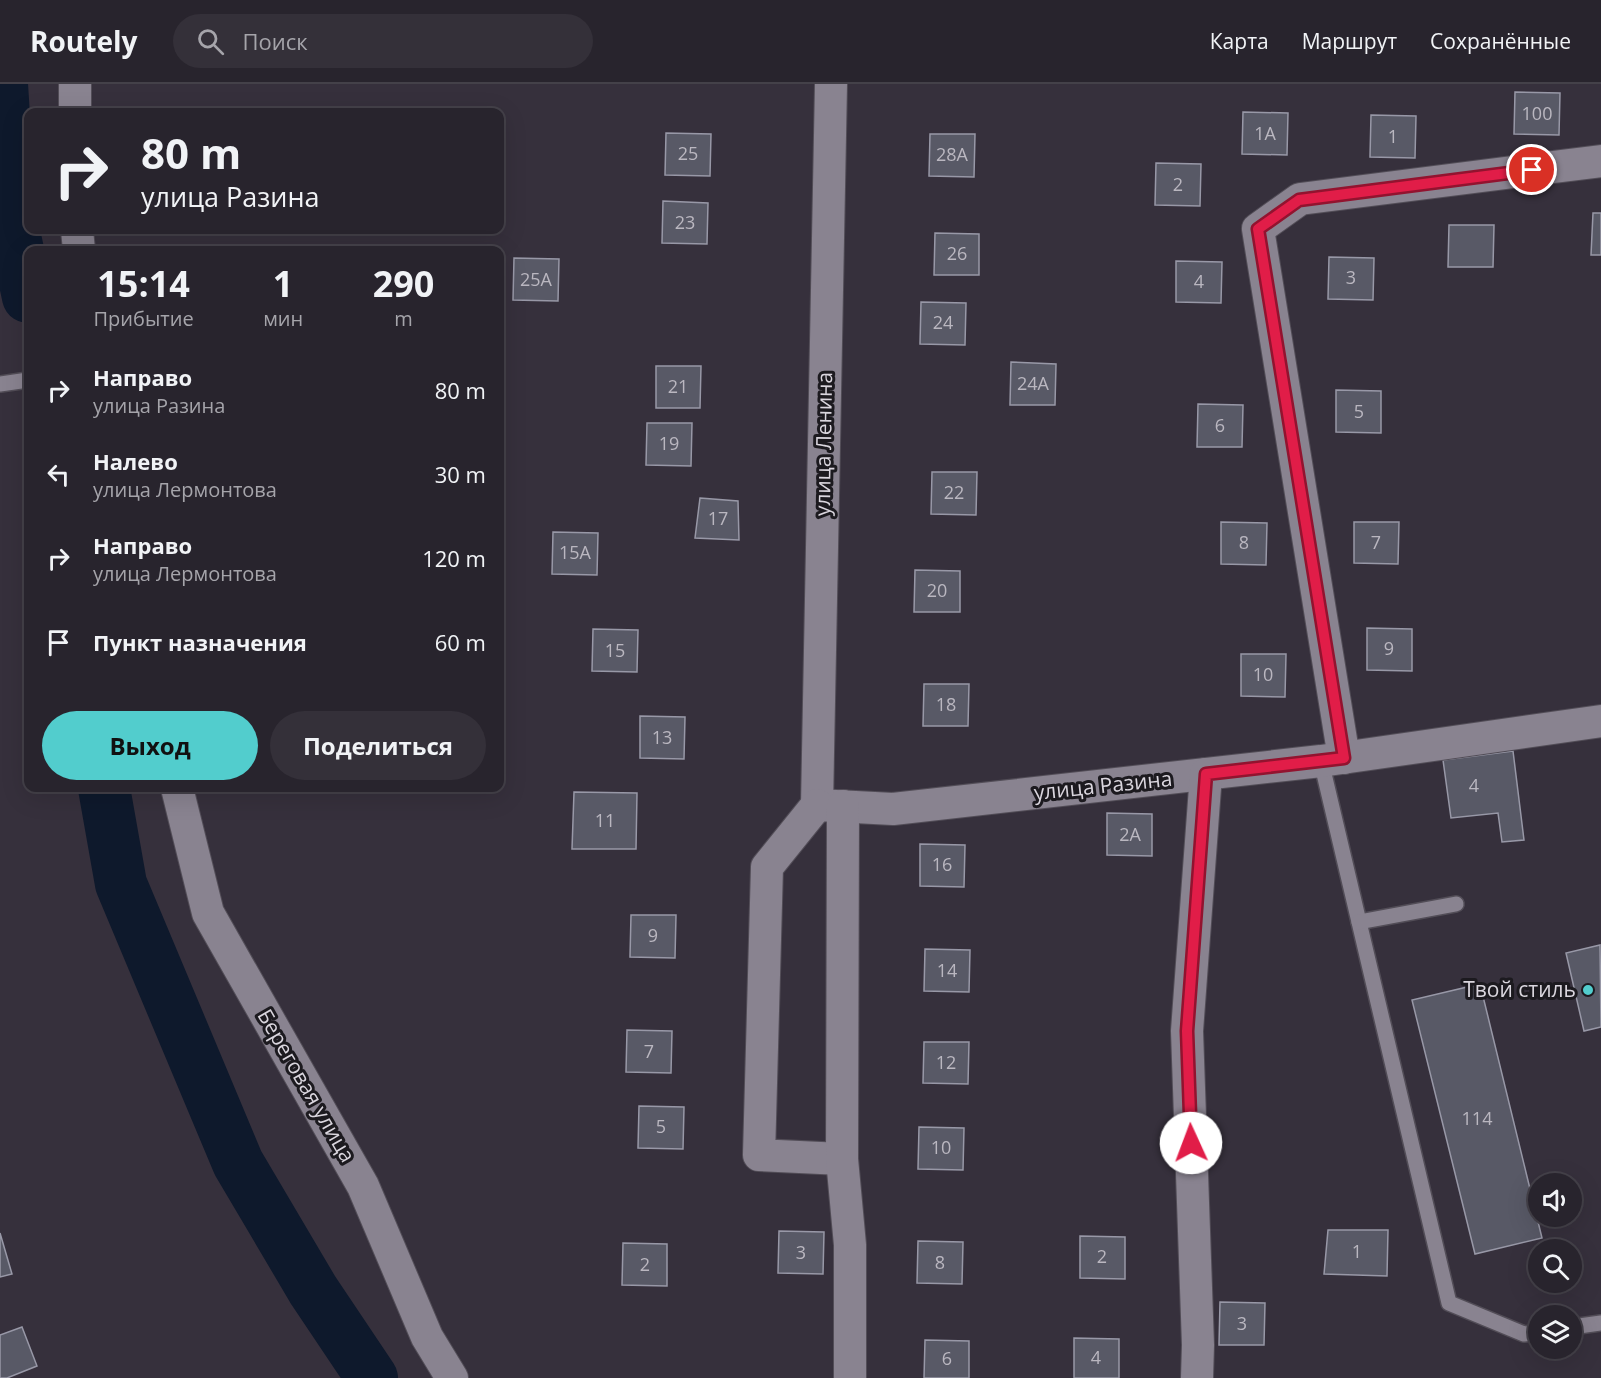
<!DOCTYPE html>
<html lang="ru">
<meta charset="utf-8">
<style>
body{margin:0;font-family:"Open Sans",sans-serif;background:#343039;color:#f1f3f6;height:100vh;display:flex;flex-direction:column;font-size:22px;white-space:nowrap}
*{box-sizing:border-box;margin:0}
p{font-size:20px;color:#a5a4aa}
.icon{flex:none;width:33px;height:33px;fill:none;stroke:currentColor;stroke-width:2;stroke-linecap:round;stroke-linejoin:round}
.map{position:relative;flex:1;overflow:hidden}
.drawer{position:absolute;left:24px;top:162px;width:480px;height:546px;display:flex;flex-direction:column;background:#28242d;border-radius:12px;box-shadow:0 6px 24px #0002,0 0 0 2px #444149}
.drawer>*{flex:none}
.hud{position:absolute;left:24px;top:24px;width:480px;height:126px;border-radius:12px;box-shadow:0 6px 24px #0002,0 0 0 2px #444149;background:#28242d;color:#f1f3f6;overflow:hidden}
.controls{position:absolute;left:1528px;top:1089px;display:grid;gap:12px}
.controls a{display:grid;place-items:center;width:54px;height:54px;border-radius:50%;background:#28242d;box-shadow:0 6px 24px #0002,0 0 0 2px #444149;font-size:30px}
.pin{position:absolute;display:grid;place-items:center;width:51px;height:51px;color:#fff;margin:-26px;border:3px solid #fff;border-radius:50%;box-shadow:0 2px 6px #0007}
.me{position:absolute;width:66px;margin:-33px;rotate:358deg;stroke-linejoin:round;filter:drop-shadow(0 0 4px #0008)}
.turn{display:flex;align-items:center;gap:21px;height:126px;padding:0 18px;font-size:27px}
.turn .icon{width:78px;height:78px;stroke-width:2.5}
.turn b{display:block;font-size:42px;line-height:51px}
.eta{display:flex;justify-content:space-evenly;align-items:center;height:102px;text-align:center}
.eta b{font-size:36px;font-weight:700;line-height:42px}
.cta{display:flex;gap:12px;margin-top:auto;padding:12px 18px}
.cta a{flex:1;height:69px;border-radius:36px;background:#52cdcd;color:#111;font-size:24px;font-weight:700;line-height:69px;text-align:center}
.cta a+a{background:#343039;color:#f1f3f6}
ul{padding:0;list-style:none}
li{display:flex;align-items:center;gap:18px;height:84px;padding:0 18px}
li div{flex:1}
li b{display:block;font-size:22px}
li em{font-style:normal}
header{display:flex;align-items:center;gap:36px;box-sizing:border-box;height:84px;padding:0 30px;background:#28242d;border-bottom:2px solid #444149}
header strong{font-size:28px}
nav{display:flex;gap:33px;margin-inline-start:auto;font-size:21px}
.search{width:420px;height:54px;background:#343039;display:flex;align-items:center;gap:15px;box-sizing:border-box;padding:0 21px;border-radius:33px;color:#a5a4aa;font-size:22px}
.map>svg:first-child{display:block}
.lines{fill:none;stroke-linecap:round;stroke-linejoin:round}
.river{stroke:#0e192c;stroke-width:52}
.building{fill:#585966;stroke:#9898a7;stroke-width:1.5}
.service-casing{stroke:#524d57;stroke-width:18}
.minor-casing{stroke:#524d57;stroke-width:34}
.service{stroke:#898390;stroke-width:15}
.minor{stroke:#898390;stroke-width:32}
.route-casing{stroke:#92132f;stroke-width:15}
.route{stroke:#e11d48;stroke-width:10}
.poi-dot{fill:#52cdcd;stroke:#1c1a1f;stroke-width:2}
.labels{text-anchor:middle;stroke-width:6;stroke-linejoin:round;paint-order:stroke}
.number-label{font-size:18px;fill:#bab7c0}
.street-label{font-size:21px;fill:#dad6de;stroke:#1c1a1f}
.poi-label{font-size:21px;fill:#dad6de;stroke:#1c1a1f;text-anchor:end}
</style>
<header>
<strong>Routely</strong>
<div class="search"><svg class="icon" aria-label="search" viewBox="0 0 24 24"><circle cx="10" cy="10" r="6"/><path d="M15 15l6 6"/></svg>Поиск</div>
<nav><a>Карта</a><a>Маршрут</a><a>Сохранённые</a></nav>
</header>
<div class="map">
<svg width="1601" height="1294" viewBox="0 0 1601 1294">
<rect width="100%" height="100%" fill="#36303c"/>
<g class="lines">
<g class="river">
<polyline points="2,0 10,129 28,213"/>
<polyline points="104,704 121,800 238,1079 313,1206 372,1294"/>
</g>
</g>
<g class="building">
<polygon points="1515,8 1560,9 1559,51 1514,50"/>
<polygon points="1243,28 1288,29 1287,71 1242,70"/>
<polygon points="1371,31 1416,32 1415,74 1370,73"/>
<polygon points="666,49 711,50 710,92 665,91"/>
<polygon points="930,50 975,50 974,93 929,92"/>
<polygon points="1156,79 1201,80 1200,122 1155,121"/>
<polygon points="663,117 708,119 707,160 662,159"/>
<polygon points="1593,129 1601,129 1601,171 1591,171"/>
<polygon points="1449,141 1494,141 1493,183 1448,183"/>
<polygon points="935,149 979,150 979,191 934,191"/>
<polygon points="1329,173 1374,174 1373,216 1328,215"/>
<polygon points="514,174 559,175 558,217 513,216"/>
<polygon points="1176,177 1222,178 1221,219 1176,218"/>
<polygon points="921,218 966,219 965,261 920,260"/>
<polygon points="1011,278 1056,280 1055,321 1010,321"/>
<polygon points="656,282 701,282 700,324 656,324"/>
<polygon points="1336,306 1381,307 1381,349 1336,348"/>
<polygon points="1198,320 1243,321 1242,363 1197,363"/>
<polygon points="647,339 692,339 691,382 646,381"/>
<polygon points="932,388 977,388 976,431 931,430"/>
<polygon points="700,414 738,417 739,456 695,454"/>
<polygon points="1221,438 1267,439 1266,481 1221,480"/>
<polygon points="1354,438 1399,438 1398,480 1354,479"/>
<polygon points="553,448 598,449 597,491 552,490"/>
<polygon points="915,486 960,487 960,528 914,528"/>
<polygon points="1367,544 1412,545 1412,587 1367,586"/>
<polygon points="593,545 638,546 637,588 592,587"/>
<polygon points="1241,570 1286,570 1285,613 1241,612"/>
<polygon points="924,600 969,600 968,642 923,642"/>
<polygon points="640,632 685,633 684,675 640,674"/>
<polygon points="1513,667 1524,756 1502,758 1498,729 1451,734 1443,676"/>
<polygon points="574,708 637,709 636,765 572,765"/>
<polygon points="1107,729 1152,730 1152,772 1107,771"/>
<polygon points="920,760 965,761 964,803 920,802"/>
<polygon points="631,831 676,831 675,874 630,873"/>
<polygon points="1600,861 1601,943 1584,947 1566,869"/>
<polygon points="925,865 970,866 969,908 924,907"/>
<polygon points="1480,900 1542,1154 1475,1170 1412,916"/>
<polygon points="627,946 672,947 671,989 626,988"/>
<polygon points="924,958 969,958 968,1000 923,999"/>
<polygon points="639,1022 684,1023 683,1065 638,1064"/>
<polygon points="919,1043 964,1044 963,1086 918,1085"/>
<polygon points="1328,1146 1388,1146 1387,1192 1324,1190"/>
<polygon points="779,1147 824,1148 823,1190 778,1189"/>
<polygon points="0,1149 12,1190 0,1193"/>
<polygon points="1080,1152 1125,1153 1125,1195 1080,1194"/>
<polygon points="918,1157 963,1158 962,1200 917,1199"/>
<polygon points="623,1159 667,1160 667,1202 622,1201"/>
<polygon points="1220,1218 1265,1219 1264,1261 1219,1261"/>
<polygon points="22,1243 37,1282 7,1294 0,1294 0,1251"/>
<polygon points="1074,1254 1119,1255 1119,1294 1074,1294"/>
<polygon points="925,1256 969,1257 969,1294 924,1294"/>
</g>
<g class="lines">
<g class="service-casing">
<g id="service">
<polyline points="0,300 28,296"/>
<polyline points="1321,677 1449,1219 1524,1250 1539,1248"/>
<polyline points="1359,838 1456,820"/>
<polyline points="1572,1243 1601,1239"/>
</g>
</g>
<g class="minor-casing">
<g id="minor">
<polyline points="75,28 75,0"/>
<polyline points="77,146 79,166"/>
<polyline points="1344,674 1258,145 1300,115 1601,77"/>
<polyline points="177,704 208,829 363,1102 427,1253 452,1294"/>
<polyline points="817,721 893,725 1321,677 1601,637"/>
<polyline points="817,721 831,0"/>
<polyline points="817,721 767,783 759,1071 842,1075"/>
<polyline points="843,722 842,1075 850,1161 850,1294"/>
<polyline points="1197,1294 1198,1261 1187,947 1206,690"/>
</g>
</g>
<use href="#service" class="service"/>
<use href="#minor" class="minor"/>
</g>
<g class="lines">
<g class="route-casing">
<polyline id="route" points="1191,1059 1187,947 1206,690 1344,674 1258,145 1299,116 1532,86"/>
</g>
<use href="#route" class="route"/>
</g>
<circle class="poi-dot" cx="1588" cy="906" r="6"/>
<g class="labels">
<g class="number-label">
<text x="1537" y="36">100</text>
<text x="1265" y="56">1А</text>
<text x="1393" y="59">1</text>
<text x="688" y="76">25</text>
<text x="952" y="77">28А</text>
<text x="1178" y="107">2</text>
<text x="685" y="145">23</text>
<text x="957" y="176">26</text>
<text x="1351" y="200">3</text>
<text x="536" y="202">25А</text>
<text x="1199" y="204">4</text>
<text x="943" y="245">24</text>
<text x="1033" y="306">24А</text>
<text x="678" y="309">21</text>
<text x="1359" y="334">5</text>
<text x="1220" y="348">6</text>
<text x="669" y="366">19</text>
<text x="954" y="415">22</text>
<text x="718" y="441">17</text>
<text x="1244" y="465">8</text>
<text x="1376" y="465">7</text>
<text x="575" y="475">15А</text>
<text x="937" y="513">20</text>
<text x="1389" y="571">9</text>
<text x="615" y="573">15</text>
<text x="1263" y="597">10</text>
<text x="946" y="627">18</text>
<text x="662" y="660">13</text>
<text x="1474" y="708">4</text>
<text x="605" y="743">11</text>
<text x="1130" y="757">2А</text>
<text x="942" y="787">16</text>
<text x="653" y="858">9</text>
<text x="947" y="893">14</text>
<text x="649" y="974">7</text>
<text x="946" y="985">12</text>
<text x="1477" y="1041">114</text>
<text x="661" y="1049">5</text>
<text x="941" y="1070">10</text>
<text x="1357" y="1174">1</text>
<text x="801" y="1175">3</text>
<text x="1102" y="1179">2</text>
<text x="940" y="1185">8</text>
<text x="645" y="1187">2</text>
<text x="1242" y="1246">3</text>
<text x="1096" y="1280">4</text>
<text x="947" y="1281">6</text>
</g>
<g class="street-label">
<text transform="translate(824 360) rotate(-89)" y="7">улица Ленина</text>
<text transform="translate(1103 702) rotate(-6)" y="7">улица Разина</text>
<text transform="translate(306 1002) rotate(60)" y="7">Береговая улица</text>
</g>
<g class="poi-label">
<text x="1576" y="913">Твой стиль</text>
</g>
</g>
</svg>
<div class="controls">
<a><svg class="icon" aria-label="sound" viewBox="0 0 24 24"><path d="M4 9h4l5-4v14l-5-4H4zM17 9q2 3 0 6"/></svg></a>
<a><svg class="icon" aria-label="search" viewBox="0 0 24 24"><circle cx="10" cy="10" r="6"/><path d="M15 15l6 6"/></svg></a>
<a><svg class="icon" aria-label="layers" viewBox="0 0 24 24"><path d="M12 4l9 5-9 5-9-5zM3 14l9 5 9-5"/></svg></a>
</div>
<div class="pin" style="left:1532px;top:86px;background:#d93025"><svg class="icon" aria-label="arrive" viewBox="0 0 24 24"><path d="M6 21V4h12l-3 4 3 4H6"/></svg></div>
<svg class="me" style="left:1191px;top:1059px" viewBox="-20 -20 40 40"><circle r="19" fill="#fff"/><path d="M0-13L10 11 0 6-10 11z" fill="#e11d48"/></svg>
<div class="hud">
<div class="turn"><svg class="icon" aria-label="right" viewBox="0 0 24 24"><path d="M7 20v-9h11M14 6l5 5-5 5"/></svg><div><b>80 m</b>улица Разина</div></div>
</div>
<section class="drawer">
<div class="eta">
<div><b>15:14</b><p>Прибытие</p></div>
<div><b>1</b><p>мин</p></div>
<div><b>290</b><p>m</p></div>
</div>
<ul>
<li><svg class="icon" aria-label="right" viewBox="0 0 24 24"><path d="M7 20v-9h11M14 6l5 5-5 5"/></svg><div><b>Направо</b><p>улица Разина</p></div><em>80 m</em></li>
<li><svg class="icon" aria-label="left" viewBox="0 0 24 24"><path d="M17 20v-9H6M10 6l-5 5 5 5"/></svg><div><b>Налево</b><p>улица Лермонтова</p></div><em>30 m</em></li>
<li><svg class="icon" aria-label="right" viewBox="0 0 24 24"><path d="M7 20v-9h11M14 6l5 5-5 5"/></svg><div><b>Направо</b><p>улица Лермонтова</p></div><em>120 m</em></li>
<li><svg class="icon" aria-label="arrive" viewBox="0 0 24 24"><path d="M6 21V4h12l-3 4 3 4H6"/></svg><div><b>Пункт назначения</b></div><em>60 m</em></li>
</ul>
<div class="cta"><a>Выход</a><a>Поделиться</a></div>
</section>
</div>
